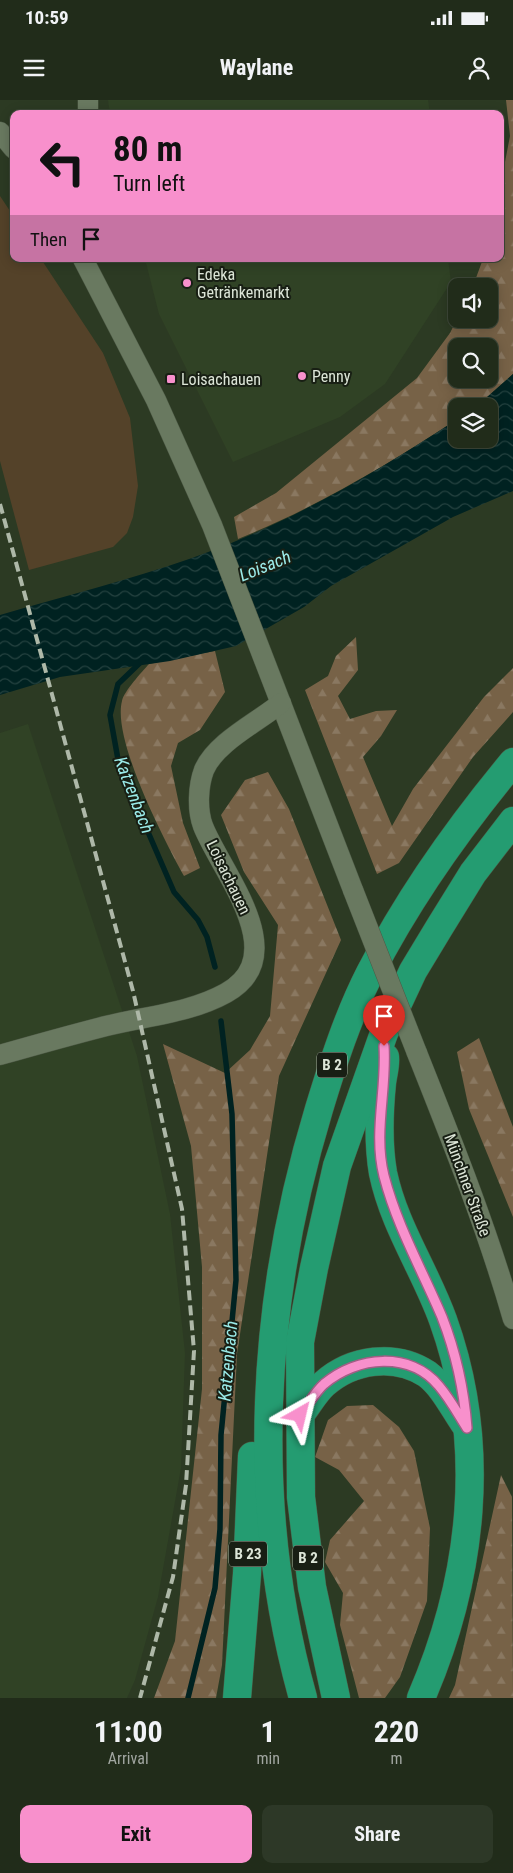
<!DOCTYPE html>
<meta charset="utf-8">
<style>
body{margin:0;font-family:"Roboto Condensed",sans-serif;background:#2d3827;color:#f1f3f6;height:100vh;display:flex;flex-direction:column;font-size:19px;white-space:nowrap}
*{box-sizing:border-box;margin:0}
p{font-size:16px;color:#a2a7a2}
.icon{flex:none;width:28px;height:28px;fill:none;stroke:currentColor;stroke-width:2;stroke-linecap:round;stroke-linejoin:round}
.map{position:relative;height:1598px;overflow:hidden}
.drawer{display:flex;flex-direction:column;background:#212c1a;flex:1}
.drawer>*{flex:none}
.top-card{position:absolute;left:10px;top:10px;width:494px;height:152px;border-radius:10px;box-shadow:0 2px 12px #0003,0 0 0 1px #3e4839;background:#f890cc;color:#111;overflow:hidden}
.tools{position:absolute;left:448px;top:178px;display:grid;gap:10px}
.tools a{display:grid;place-items:center;width:50px;height:50px;border-radius:10px;background:#212c1a;box-shadow:0 2px 12px #0003,0 0 0 1px #3e4839;font-size:25px}
.pin{position:absolute;display:grid;place-items:center;width:42px;height:42px;color:#fff;margin:-51px -21px;border-radius:50% 50% 50% 0;rotate:-45deg;box-shadow:0 0 5px #0007}
.pin .icon{rotate:45deg}
.me{position:absolute;width:55px;margin:-28px;rotate:37deg;stroke-linejoin:round;filter:drop-shadow(0 0 4px #0008)}
.turn{display:flex;align-items:center;gap:18px;height:105px;padding:0 20px;font-size:22px}
.turn .icon{width:65px;height:65px;stroke-width:2.5}
.turn b{display:block;font-size:35px;line-height:42px}
.then{display:flex;align-items:center;height:48px;padding:0 20px;background:#0003;gap:10px;font-size:19px}
.eta{display:flex;justify-content:space-evenly;align-items:center;height:85px;text-align:center}
.eta b{font-size:30px;font-weight:700;line-height:35px}
.action{display:flex;gap:10px;margin-top:auto;padding:10px 20px}
.action a{flex:1;height:58px;border-radius:10px;background:#f890cc;color:#111;font-size:20px;font-weight:700;line-height:58px;text-align:center}
.action a+a{background:#2d3827;color:#f1f3f6}
.status{display:flex;justify-content:space-between;align-items:center;height:35px;padding:0 25px;background:#212c1a;direction:ltr}
.status svg{height:14px;fill:currentColor}
header{display:flex;justify-content:space-between;align-items:center;height:65px;padding:0 20px;background:#212c1a;font-size:22px;font-weight:700}
.map>svg:first-child{display:block}
.built{fill:#304225}
.grass{fill:#544229}
.forest{fill:url(#forest-firs);fill-rule:evenodd}
.water{fill:url(#water-waves)}
.lines{fill:none;stroke-linecap:round;stroke-linejoin:round}
.stream{stroke:#002221;stroke-width:5.5}
.minor-casing{stroke:#4c5844;stroke-width:21}
.highway-casing{stroke:#4c5844;stroke-width:29}
.minor{stroke:#697960;stroke-width:20}
.highway{stroke:#249c71;stroke-width:28}
.rail{stroke:#aeb8a8;stroke-width:4;stroke-dasharray:10 5;stroke-linecap:butt}
.minor-bridge-casing{stroke:#4c5844;stroke-width:21;stroke-linecap:butt}
.minor-bridge{stroke:#697960;stroke-width:20}
.route-casing{stroke:#a15e85;stroke-width:12}
.route{stroke:#f890cc;stroke-width:9}
.poi-dot{fill:#f890cc;stroke:#181f14;stroke-width:2}
.labels{text-anchor:middle;stroke-width:4;stroke-linejoin:round;paint-order:stroke}
.shield{fill:#181f14;stroke:#a2aa9d;stroke-width:1}
.shield-label{font-size:15px;font-weight:bold;fill:#dde6d8}
.poi-label{font-size:16px;fill:#dde6d8;stroke:#181f14;text-anchor:start}
.street-label{font-size:16px;fill:#dde6d8;stroke:#181f14}
.water-label{font-size:18px;font-style:italic;fill:#9bebe9;stroke:#181f14}
</style>
<div class="status"><b>10:59</b><svg viewBox="0 0 49 12"><path d="M0 12V9h3v3zM5 12V6h3v6zM10 12V3h3v9zM15 12V0h3v12zM26 1h20v11H26zM47 4h2v5h-2z"/></svg></div>
<header><svg class="icon" aria-label="menu" viewBox="0 0 24 24"><path d="M4 6h16M4 12h16M4 18h16"/></svg>Waylane<svg class="icon" aria-label="person" viewBox="0 0 24 24"><circle cx="12" cy="8" r="4"/><path d="M4 21q1-7 8-7t8 7"/></svg></header>
<div class="map">
<svg width="513" height="1598" viewBox="0 0 513 1598">
<defs>
<pattern id="forest-firs" width="22" height="20" patternUnits="userSpaceOnUse" patternTransform="scale(1.25)"><rect width="22" height="20" fill="#776247"/><path d="M5 1l3.5 6h-7zM16 11l3.5 6h-7z" fill="#8a7861"/></pattern>
<pattern id="water-waves" width="16" height="10" patternUnits="userSpaceOnUse" patternTransform="scale(1.25)"><rect width="16" height="10" fill="#002221"/><path d="M0 5q4-4 8 0t8 0" fill="none" stroke="#254240"/></pattern>
</defs>
<rect width="100%" height="100%" fill="#2c3a23"/>
<g class="built">
<polygon points="108,0 428,0 430,14 110,14"/>
<polygon points="145,159 448,159 451,182 385,284 340,317 233,362 159,214"/>
<polygon points="28,624 137,956 170,1114 185,1253 181,1368 158,1497 135,1580 127,1598 0,1598 0,633"/>
</g>
<polygon class="grass" points="0,96 14,117 14,159 41,159 103,253 130,318 138,386 133,417 127,433 113,447 29,470 0,361"/>
<g class="forest">
<path d="M 506,0 L 513,0 L 513,274 L 477,306 L 456,306 L 456,320 C 387,365 315,408 238,439 L 234,417 L 276,393 L 417,278 L 450,233 L 457,219 L 489,219 L 489,186 L 473,186 L 483,159 L 500,159 L 500,88 L 510,36 ZM 456,246 L 489,246 L 489,279 L 456,279 Z"/>
<polygon points="356,537 358,570 338,596 350,619 376,611 397,610 381,636 363,657 392,726 413,689 484,597 513,568 513,612 473,657 399,763 377,774 305,590 328,576 336,556"/>
<path d="M 215,551 L 225,592 L 200,630 L 178,643 L 171,666 L 183,723 L 200,768 L 184,776 C 164,740 112,639 122,601 C 124,591 142,572 149,564 Z"/>
<polygon points="268,672 289,709 341,840 279,976 237,1254 222,1565 216,1598 154,1598 175,1541 202,1289 202,1167 191,1046 163,944 225,973 250,950 270,916 278,825 244,772 221,715 245,680"/>
<polygon points="479,938 513,1027 513,1117 469,1009 457,952"/>
<polygon points="373,1305 399,1327 414,1351 430,1428 427,1501 400,1577 385,1598 359,1598 340,1525 343,1493 325,1462 330,1440 364,1401 339,1370 315,1357 328,1320 347,1306"/>
<polygon points="501,1375 512,1397 513,1598 449,1598 455,1585"/>
</g>
<path class="water" d="M 513,274 L 513,391 L 453,417 L 331,486 L 304,507 L 236,546 L 170,561 L 60,577 L 0,595 L 0,515 C 64,496 129,480 192,458 C 286,425 374,374 456,320 L 456,339 L 489,339 L 489,306 L 477,306 Z"/>
<g class="lines">
<g class="stream">
<polyline points="143,560 118,584 110,615 119,665 174,792 198,820 207,837 215,867"/>
<polyline points="188,1598 215,1488 220,1429 221,1335 236,1180 232,1014 221,921"/>
</g>
<g class="minor-casing">
<g id="minor">
<polyline points="88,0 88,14"/>
<polyline points="0,32 14,49"/>
<polyline points="83,159 156,300 212,425 353,790"/>
<path d="M 417,953 C 452,1041 487,1128 513,1219"/>
<path d="M 0,955 C 35,945 71,935 106,926 C 146,916 190,913 226,893 C 294,855 221,772 203,726 C 197,710 198,686 204,670 C 216,642 258,622 281,603"/>
</g>
</g>
<g class="highway-casing">
<g id="highway">
<path d="M 385,957 C 386,965 383,974 382,983 C 379,1013 378,1044 383,1073 C 394,1126 425,1170 443,1220 C 488,1345 473,1478 421,1598"/>
<path d="M 300,1315 C 308,1305 315,1292 324,1284 C 352,1259 395,1253 427,1274 C 443,1286 453,1307 464,1323"/>
<polyline points="237,1598 247,1474 252,1356"/>
<path d="M 303,1598 C 249,1405 261,1200 319,1009 C 333,963 348,916 370,873 C 409,797 459,727 513,662"/>
<polyline points="336,1598 312,1487 301,1397 300,1242 314,1168 337,1066 384,933 413,871 439,828 473,773 513,721"/>
</g>
</g>
<use href="#minor" class="minor"/>
<use href="#highway" class="highway"/>
<polyline class="rail" points="0,404 133,891 182,1109 194,1251 186,1385 173,1477 140,1598"/>
<g class="minor-bridge-casing">
<polyline id="minor-bridge" points="353,790 417,953"/>
</g>
<use href="#minor-bridge" class="minor-bridge"/>
</g>
<g class="lines">
<g class="route-casing">
<path id="route" d="M 300,1315 C 308,1305 315,1292 324,1284 C 357,1256 410,1251 439,1286 C 450,1299 458,1314 467,1328 C 464,1290 456,1253 442,1217 C 422,1170 397,1126 384,1076 C 373,1032 387,990 384,946"/>
</g>
<use href="#route" class="route"/>
</g>
<g class="poi-dot">
<circle cx="187" cy="183" r="5"/>
<circle cx="302" cy="276" r="5"/>
<rect x="166" y="274" width="10" height="10" rx="2.5"/>
</g>
<g class="labels">
<g class="shield">
<rect x="317" y="952.5" width="30" height="25" rx="4"/>
<rect x="229" y="1441.5" width="38" height="25" rx="4"/>
<rect x="293" y="1445.5" width="30" height="25" rx="4"/>
</g>
<g class="shield-label">
<text x="332" y="970">B 2</text>
<text x="248" y="1459">B 23</text>
<text x="308" y="1463">B 2</text>
</g>
<g class="poi-label">
<text x="197" y="180">Edeka<tspan x="197" dy="18">Getränkemarkt</tspan></text>
<text x="312" y="282">Penny</text>
<text x="181" y="285">Loisachauen</text>
</g>
<g class="street-label">
<text transform="translate(229 777) rotate(64)" y="6">Loisachauen</text>
<text transform="translate(468 1085) rotate(70)" y="6">Münchner Straße</text>
</g>
<g class="water-label">
<text transform="translate(265 466) rotate(-22)" y="6">Loisach</text>
<text transform="translate(134 695) rotate(69)" y="6">Katzenbach</text>
<text transform="translate(228 1261) rotate(-85)" y="6">Katzenbach</text>
</g>
</g>
</svg>
<div class="tools">
<a><svg class="icon" aria-label="sound" viewBox="0 0 24 24"><path d="M4 9h4l5-4v14l-5-4H4zM17 9q2 3 0 6"/></svg></a>
<a><svg class="icon" aria-label="search" viewBox="0 0 24 24"><circle cx="10" cy="10" r="6"/><path d="M15 15l6 6"/></svg></a>
<a><svg class="icon" aria-label="layers" viewBox="0 0 24 24"><path d="M12 4l9 5-9 5-9-5zM3 14l9 5 9-5"/></svg></a>
</div>
<div class="pin" style="left:384px;top:946px;background:#d93025"><svg class="icon" aria-label="arrive" viewBox="0 0 24 24"><path d="M6 21V4h12l-3 4 3 4H6"/></svg></div>
<svg class="me" style="left:300px;top:1315px" viewBox="-20 -20 40 40"><path d="M0-17L14 15 0 8-14 15z" fill="#f890cc" stroke="#fff" stroke-width="4"/></svg>
<div class="top-card">
<div class="turn"><svg class="icon" aria-label="left" viewBox="0 0 24 24"><path d="M17 20v-9H6M10 6l-5 5 5 5"/></svg><div><b>80 m</b>Turn left</div></div>
<div class="then">Then<svg class="icon" aria-label="arrive" viewBox="0 0 24 24"><path d="M6 21V4h12l-3 4 3 4H6"/></svg></div>
</div>
</div>
<section class="drawer">
<div class="eta">
<div><b>11:00</b><p>Arrival</p></div>
<div><b>1</b><p>min</p></div>
<div><b>220</b><p>m</p></div>
</div>
<div class="action"><a>Exit</a><a>Share</a></div>
</section>
